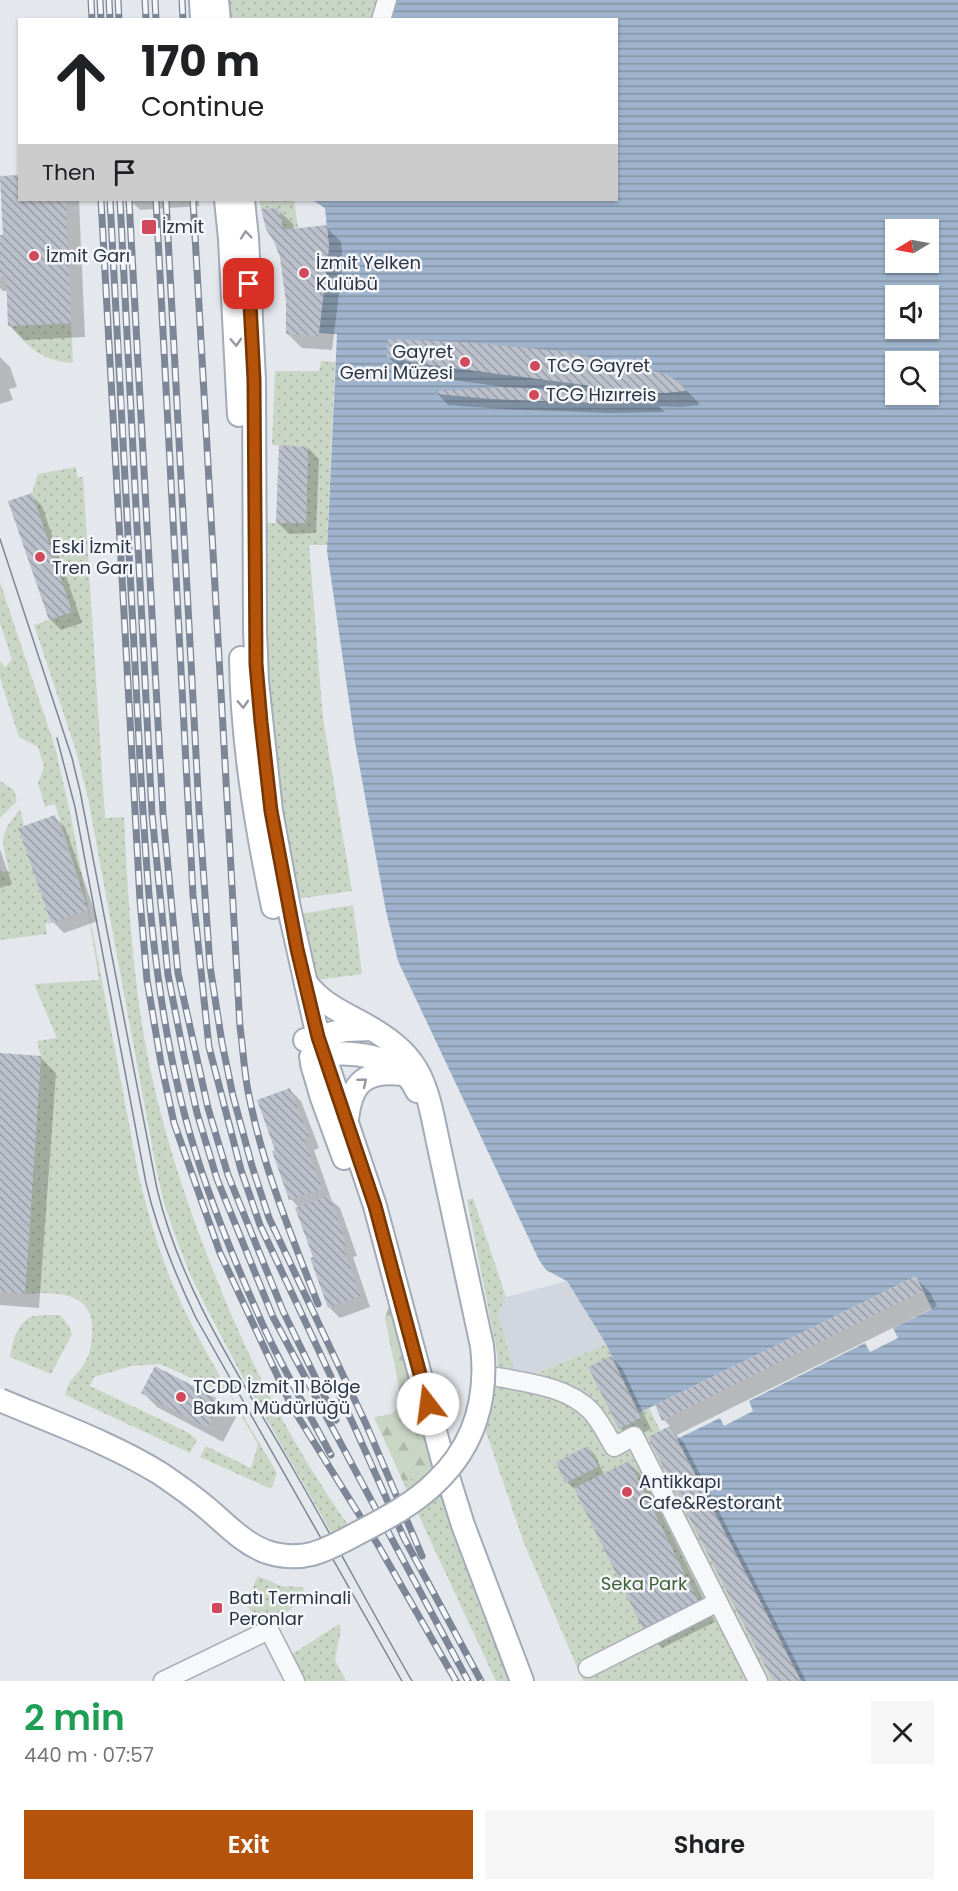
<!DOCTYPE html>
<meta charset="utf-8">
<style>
body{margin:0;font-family:Poppins,sans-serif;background:#f6f6f6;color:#202124;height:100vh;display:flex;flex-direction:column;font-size:22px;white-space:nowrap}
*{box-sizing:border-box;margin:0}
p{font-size:20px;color:#757577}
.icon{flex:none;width:33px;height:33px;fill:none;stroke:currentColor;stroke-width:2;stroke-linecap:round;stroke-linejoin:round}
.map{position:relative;height:1681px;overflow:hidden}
.details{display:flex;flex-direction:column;background:#fff;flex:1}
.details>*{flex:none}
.hud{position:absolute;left:18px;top:18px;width:600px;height:183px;border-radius:0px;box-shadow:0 2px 4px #0004;background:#fff;color:#202124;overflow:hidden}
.needle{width:39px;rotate:260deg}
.fabs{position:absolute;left:885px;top:219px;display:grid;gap:12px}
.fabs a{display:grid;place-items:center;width:54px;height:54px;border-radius:0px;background:#fff;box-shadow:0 2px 4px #0004;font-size:30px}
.pin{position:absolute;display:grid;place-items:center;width:51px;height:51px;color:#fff;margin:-26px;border-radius:12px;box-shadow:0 3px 9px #0006}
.me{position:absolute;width:66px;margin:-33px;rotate:345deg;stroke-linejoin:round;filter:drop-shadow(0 0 4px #0008)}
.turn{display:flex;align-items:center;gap:21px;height:126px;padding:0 24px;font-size:27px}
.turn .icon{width:78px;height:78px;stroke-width:2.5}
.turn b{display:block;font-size:42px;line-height:51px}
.then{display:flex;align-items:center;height:57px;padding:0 24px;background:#0003;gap:12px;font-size:22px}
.round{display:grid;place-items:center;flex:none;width:63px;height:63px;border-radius:0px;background:#f6f6f6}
.headline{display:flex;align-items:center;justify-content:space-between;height:102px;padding:0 24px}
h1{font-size:36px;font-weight:600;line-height:45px;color:#1e9e55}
.action{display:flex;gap:12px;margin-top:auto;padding:12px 24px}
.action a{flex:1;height:69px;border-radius:0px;background:#b45309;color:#fff;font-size:24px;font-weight:600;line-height:69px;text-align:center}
.action a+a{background:#f6f6f6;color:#202124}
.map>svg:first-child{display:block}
.built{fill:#d2d6de}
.green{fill:url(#green-dots)}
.forest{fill:url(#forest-firs)}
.water{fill:url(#water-rules);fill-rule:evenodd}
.pier{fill:#e4e7ec}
.shadow{fill:#0003}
.building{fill:url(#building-back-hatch)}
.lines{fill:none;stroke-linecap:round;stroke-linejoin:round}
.minor-casing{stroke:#a9aeb7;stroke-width:21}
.major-casing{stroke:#a3abb8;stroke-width:26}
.minor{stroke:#f7f8fa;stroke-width:18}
.major{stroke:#fff;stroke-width:22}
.tram{stroke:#7d8696;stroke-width:1.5}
.rail-casing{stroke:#7d8696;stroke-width:7}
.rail{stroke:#f4f6f9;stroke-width:4.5;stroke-dasharray:14;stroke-linecap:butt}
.major-bridge-casing{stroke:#a3abb8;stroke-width:26;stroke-linecap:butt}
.major-bridge{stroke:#fff;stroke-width:22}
.oneway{stroke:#959aa2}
.route-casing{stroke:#753606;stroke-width:15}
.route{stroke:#b45309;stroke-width:10}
.poi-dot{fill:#d1495b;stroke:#f4f6f9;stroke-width:2}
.labels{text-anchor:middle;stroke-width:5;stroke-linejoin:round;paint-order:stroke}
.poi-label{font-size:18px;fill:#2b3445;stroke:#f4f6f9;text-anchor:start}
.park-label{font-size:18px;fill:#3f6138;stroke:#f4f6f9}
</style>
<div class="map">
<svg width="958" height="1681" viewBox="0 0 958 1681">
<defs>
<pattern id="green-dots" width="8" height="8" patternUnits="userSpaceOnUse" patternTransform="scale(1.5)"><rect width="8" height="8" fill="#c9d6c5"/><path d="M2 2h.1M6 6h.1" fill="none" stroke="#adb8ab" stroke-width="1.8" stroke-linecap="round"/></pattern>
<pattern id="forest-firs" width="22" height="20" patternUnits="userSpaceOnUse" patternTransform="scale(1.5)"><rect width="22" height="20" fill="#c9d6c5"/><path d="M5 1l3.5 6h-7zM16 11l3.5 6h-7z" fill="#adb8ab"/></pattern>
<pattern id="water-rules" width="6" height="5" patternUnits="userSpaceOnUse" patternTransform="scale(1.5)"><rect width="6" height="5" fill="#9fb4cc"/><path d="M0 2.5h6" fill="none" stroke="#8293a7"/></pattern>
<pattern id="building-back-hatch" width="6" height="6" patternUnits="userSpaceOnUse" patternTransform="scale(1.5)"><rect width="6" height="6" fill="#bbc0ca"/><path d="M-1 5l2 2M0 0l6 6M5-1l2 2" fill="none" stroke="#989da6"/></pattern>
</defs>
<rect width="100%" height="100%" fill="#e4e7ec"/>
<polygon class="built" points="567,1281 606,1344 527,1377 514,1370 498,1313 506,1297"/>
<g class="green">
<polygon points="229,0 387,0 381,20 231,19"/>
<polygon points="260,200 294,200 298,228 283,230 279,208 261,209"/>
<path d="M 71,323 L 73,363 C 43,361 29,349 11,326 Z"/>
<path d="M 321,361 L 335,362 L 327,545 L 309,545 L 323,719 L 352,891 L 297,899 C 288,840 277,781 272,721 C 266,655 265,589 265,523 L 306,523 L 308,447 L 272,445 L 275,371 L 319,371 Z"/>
<path d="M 76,467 L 77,477 L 83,477 L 105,818 L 124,817 C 127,882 131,947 140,1011 C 152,1094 176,1174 206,1252 C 243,1350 288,1440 349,1526 L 332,1534 L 241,1374 L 205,1305 L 189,1272 L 175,1235 L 164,1203 L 157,1173 L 88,798 L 76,751 L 34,625 L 72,612 L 32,493 L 38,474 Z"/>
<path d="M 0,582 L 55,747 L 71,817 L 139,1177 C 149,1217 160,1256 177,1294 C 205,1356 243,1414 277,1473 L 271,1489 L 200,1457 L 206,1446 L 251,1468 L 258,1445 L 230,1395 L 160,1364 L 131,1366 L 94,1377 L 90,1386 L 189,1433 L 197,1440 L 190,1453 L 65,1395 C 70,1376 76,1378 84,1364 C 90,1355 92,1343 92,1333 C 95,1290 55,1292 25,1294 L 41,1056 L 37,1041 L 57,1038 L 34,984 L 99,980 L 88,910 L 55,804 L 45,807 L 38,783 L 44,767 L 38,747 L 19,737 L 0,678 L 0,661 L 5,667 L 12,660 L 0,623 Z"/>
<polygon points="0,781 14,790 17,801 0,818"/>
<path d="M 20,809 L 24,825 L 18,828 L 51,923 L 45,924 L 47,934 L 0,940 L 0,868 L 2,873 L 9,870 C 0,837 0,835 20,809 Z"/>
<polygon points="353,905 362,974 318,980 314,974 301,914"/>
<polygon points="473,1198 506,1297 498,1313 514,1370 528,1377 606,1344 639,1413 649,1408 670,1426 801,1681 583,1681 524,1543 485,1429 498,1377 497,1353 467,1200"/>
<path d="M 49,1315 L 60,1315 L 69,1326 L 72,1334 L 51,1374 L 10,1357 C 12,1342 18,1320 34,1316 C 39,1315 45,1315 49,1315 Z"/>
<polygon points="433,1460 477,1600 510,1681 496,1681 404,1484"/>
<polygon points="258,1576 281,1586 303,1587 304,1599 277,1619 263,1625 245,1604"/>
<polygon points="339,1624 341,1629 335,1660 346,1681 304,1681 291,1655"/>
</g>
<polygon class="forest" points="389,1306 433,1460 404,1484 374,1417 391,1414 399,1407 399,1387 385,1318"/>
<path class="water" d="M 387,0 L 958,0 L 958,1681 L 801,1681 L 670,1426 L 660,1431 L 649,1408 L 639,1413 L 606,1344 L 567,1281 L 546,1270 L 539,1260 L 398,961 L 386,911 L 355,742 L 327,551 L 337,334 L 319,333 L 329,247 L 325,208 L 312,200 L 616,200 L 616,20 L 381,19 ZM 896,230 L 928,230 L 928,262 L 896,262 ZM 896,296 L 928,296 L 928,328 L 896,328 ZM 896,362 L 928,362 L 928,394 L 896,394 Z"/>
<polygon class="pier" points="916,1276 932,1309 893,1328 898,1338 870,1352 865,1343 749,1401 753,1411 724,1426 720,1418 677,1439 670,1426 660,1431 649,1408"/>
<g class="shadow">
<polygon points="20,200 79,200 85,337 24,340 9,325 8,291 3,291 0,288 0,236 4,236"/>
<polygon points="130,200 199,200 199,206 140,210"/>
<polygon points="278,210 293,224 294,230 326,227 341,242 343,262 332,350 302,348 287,333 287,302"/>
<polygon points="0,357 10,367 17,387 9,389 13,400 0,404"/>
<polygon points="388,357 684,388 699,403 699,405 680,407 659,406 665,412 609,413 503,409 448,405 437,393 504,388 504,387 439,378 403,371"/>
<polygon points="308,448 319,459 316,533 289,534 278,523"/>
<polygon points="31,495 42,506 82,623 61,630 50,619"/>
<polygon points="54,816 65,827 98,921 64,933 53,922"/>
<polygon points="0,849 12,884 0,888"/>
<polygon points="0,1055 41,1058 56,1073 39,1308 0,1305"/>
<polygon points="290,1090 301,1101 319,1148 314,1150 332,1201 340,1208 357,1256 353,1257 370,1307 340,1318 329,1307 299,1208 291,1199 277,1150"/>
<polygon points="915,1278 930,1292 937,1306 677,1435 684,1443 806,1681 775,1681 650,1438 671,1427 664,1420"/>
<polygon points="611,1357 622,1368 651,1429 631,1439 620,1428"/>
<polygon points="143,1393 221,1402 236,1417 223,1442 157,1407"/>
<polygon points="588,1448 595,1455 604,1475 628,1462 643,1477 715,1622 662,1648 647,1634 575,1488 574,1489 567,1482"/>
</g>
<g class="building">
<polygon points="20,175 20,200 66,200 71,323 8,326 6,276 0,277 0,235 3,235 0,176"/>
<polygon points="279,208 283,230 327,225 329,247 318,336 286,334 286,302 280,257 274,242 266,229 261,209"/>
<polygon points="388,339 463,342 560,351 666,374 685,387 685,391 665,393 637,392 423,364 387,357"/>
<polygon points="502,387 598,392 651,399 651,402 597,403 491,399 436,394 436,391"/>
<polygon points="279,445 308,447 306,523 276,523"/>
<polygon points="32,493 72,612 49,620 8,501"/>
<polygon points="55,815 88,910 51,923 18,828"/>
<polygon points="0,1053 41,1056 25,1294 0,1292"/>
<polygon points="290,1088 309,1137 304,1139 322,1189 289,1200 272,1151 275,1150 257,1100"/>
<polygon points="329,1195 347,1245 343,1246 360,1296 328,1308 310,1258 313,1257 295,1208"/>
<polygon points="916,1276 923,1291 662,1421 655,1405"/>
<polygon points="611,1356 641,1418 619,1429 588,1367"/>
<polygon points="155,1366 222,1401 208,1428 141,1393"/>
<polygon points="670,1426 677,1439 801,1681 773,1681 648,1437"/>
<polygon points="588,1446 598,1467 565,1483 556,1462"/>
<polygon points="629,1461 701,1607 646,1635 574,1488"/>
</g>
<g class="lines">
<g class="minor-casing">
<g id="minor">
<polyline points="381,20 387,0"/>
<path d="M 498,1377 C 529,1383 568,1387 591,1411 C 601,1422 607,1435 614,1447 L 634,1436 L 758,1681"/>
<polyline points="588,1668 718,1602"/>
<polyline points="163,1681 269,1630 295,1681"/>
</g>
</g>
<g class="major-casing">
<g id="major">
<polyline points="201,0 202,20"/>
<polyline points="217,0 219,20"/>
<polyline points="226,200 230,239 239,415"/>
<polyline points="243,200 247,238 254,380 255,630 257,681 271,811 289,908 318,1037 375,1206 443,1461 463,1525 522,1681"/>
<path d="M 241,658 C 242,742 256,825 273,907"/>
<path d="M 306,983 C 322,1003 336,1009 358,1021 C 420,1054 425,1077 438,1142"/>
<polyline points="305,1040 345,1030 372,1029"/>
<path d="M 311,1057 C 346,1049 401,1053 417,1091"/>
<polyline points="312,1064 322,1098 344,1158"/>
<path d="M 347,1120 C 351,1081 366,1070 404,1074"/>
</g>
</g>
<use href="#minor" class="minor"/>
<use href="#major" class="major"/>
<g class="tram">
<path d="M 0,539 L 72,758 L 80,791 L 157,1189 C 181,1290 241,1378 292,1467 C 333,1538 371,1610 412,1681"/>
<path d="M 57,738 L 75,807 L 146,1183 C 157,1231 175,1274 196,1318 L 402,1681"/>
</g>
<g class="rail-casing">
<g id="rail">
<polyline points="91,0 92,20"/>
<polyline points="100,0 101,20"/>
<polyline points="109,0 110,20"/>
<polyline points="118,0 119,20"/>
<polyline points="145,0 146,20"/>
<polyline points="155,0 156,20"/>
<polyline points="182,0 183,20"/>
<polyline points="101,200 140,900 147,980 161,1063 174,1123 220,1253 292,1407 378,1545 456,1681"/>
<path d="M 110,200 C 119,361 128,523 136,685 C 144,830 148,975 185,1116 C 203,1185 233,1258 262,1323 C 282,1368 308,1411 331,1455"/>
<polyline points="120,200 152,814 168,975 184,1056 197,1113 217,1179 273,1317 468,1681"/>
<polyline points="129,200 163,813 178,973 208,1108 228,1175 283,1311 336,1420"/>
<polyline points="156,200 193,895 209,1047 241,1170 260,1225 355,1428 404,1538 481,1681"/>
<polyline points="166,200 199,810 210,966 222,1043 233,1096 252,1166 269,1218 366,1424 422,1556"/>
<path d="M 193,200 L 240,1027 C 243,1048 244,1070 248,1091 C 262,1165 291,1235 318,1304"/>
</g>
</g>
<use href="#rail" class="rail"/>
<g class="major-bridge-casing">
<path id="major-bridge" d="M 0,1400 C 54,1423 111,1443 161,1474 C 177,1485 193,1496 208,1509 C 226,1524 244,1544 267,1552 C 305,1564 328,1549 360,1532 C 387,1518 415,1503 436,1482 C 475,1445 488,1397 482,1346 L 438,1142"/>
</g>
<use href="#major-bridge" class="major-bridge"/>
</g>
<defs><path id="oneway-chevron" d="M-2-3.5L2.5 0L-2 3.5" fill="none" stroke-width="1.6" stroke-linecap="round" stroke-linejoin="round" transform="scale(1.5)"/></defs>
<g class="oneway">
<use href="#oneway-chevron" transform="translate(246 235) rotate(-95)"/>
<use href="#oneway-chevron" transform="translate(236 342) rotate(87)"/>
<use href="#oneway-chevron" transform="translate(243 704) rotate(87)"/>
<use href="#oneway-chevron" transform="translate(363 1082) rotate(-39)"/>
</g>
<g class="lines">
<g class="route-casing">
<polyline id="route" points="249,284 254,380 256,664 261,722 271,811 297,949 318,1037 375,1206 428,1404"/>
</g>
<use href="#route" class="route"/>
</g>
<g class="poi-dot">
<rect x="141" y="219" width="16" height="16" rx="3"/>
<circle cx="34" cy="256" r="6"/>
<circle cx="304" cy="273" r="6"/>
<circle cx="465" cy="362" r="6"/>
<circle cx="535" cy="366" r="6"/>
<circle cx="534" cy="395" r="6"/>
<circle cx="40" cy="557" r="6"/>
<circle cx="181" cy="1397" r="6"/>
<circle cx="627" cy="1492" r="6"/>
<rect x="211" y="1602" width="12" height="12" rx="3"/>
</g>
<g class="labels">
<g class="poi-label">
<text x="162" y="233">İzmit</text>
<text x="46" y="262">İzmit Garı</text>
<text x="316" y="269">İzmit Yelken<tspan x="316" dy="21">Kulübü</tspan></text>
<text x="453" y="358" text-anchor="end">Gayret<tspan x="453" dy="21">Gemi Müzesi</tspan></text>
<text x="547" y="372">TCG Gayret</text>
<text x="546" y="401">TCG Hızırreis</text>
<text x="52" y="553">Eski İzmit<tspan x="52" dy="21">Tren Garı</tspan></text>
<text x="193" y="1393">TCDD İzmit 11 Bölge<tspan x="193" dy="21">Bakım Müdürlüğü</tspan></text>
<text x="639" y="1488">Antikkapı<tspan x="639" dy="21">Cafe&amp;Restorant</tspan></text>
<text x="229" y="1604">Batı Terminali<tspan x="229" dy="21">Peronlar</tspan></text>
</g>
<g class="park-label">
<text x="644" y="1590">Seka Park</text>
</g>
</g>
</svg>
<div class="fabs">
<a><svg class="needle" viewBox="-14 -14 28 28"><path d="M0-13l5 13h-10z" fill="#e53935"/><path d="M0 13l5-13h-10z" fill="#757577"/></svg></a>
<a><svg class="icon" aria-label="sound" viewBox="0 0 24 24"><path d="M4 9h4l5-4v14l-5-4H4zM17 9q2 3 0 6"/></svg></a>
<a><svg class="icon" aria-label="search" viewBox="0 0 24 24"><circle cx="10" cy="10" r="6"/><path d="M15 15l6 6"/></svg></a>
</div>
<div class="pin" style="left:249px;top:284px;background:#d93025"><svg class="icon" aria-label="arrive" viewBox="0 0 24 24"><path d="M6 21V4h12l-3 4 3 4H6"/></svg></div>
<svg class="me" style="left:428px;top:1404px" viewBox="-20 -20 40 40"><circle r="19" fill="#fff"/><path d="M0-13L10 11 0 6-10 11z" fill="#b45309"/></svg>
<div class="hud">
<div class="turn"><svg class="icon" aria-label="ahead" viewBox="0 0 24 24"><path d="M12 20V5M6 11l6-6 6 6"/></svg><div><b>170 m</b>Continue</div></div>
<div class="then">Then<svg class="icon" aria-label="arrive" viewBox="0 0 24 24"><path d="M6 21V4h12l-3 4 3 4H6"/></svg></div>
</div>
</div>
<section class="details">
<div class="headline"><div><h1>2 min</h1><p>440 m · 07:57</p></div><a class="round"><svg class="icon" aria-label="close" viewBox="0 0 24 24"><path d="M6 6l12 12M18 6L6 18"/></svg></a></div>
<div class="action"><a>Exit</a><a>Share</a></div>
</section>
